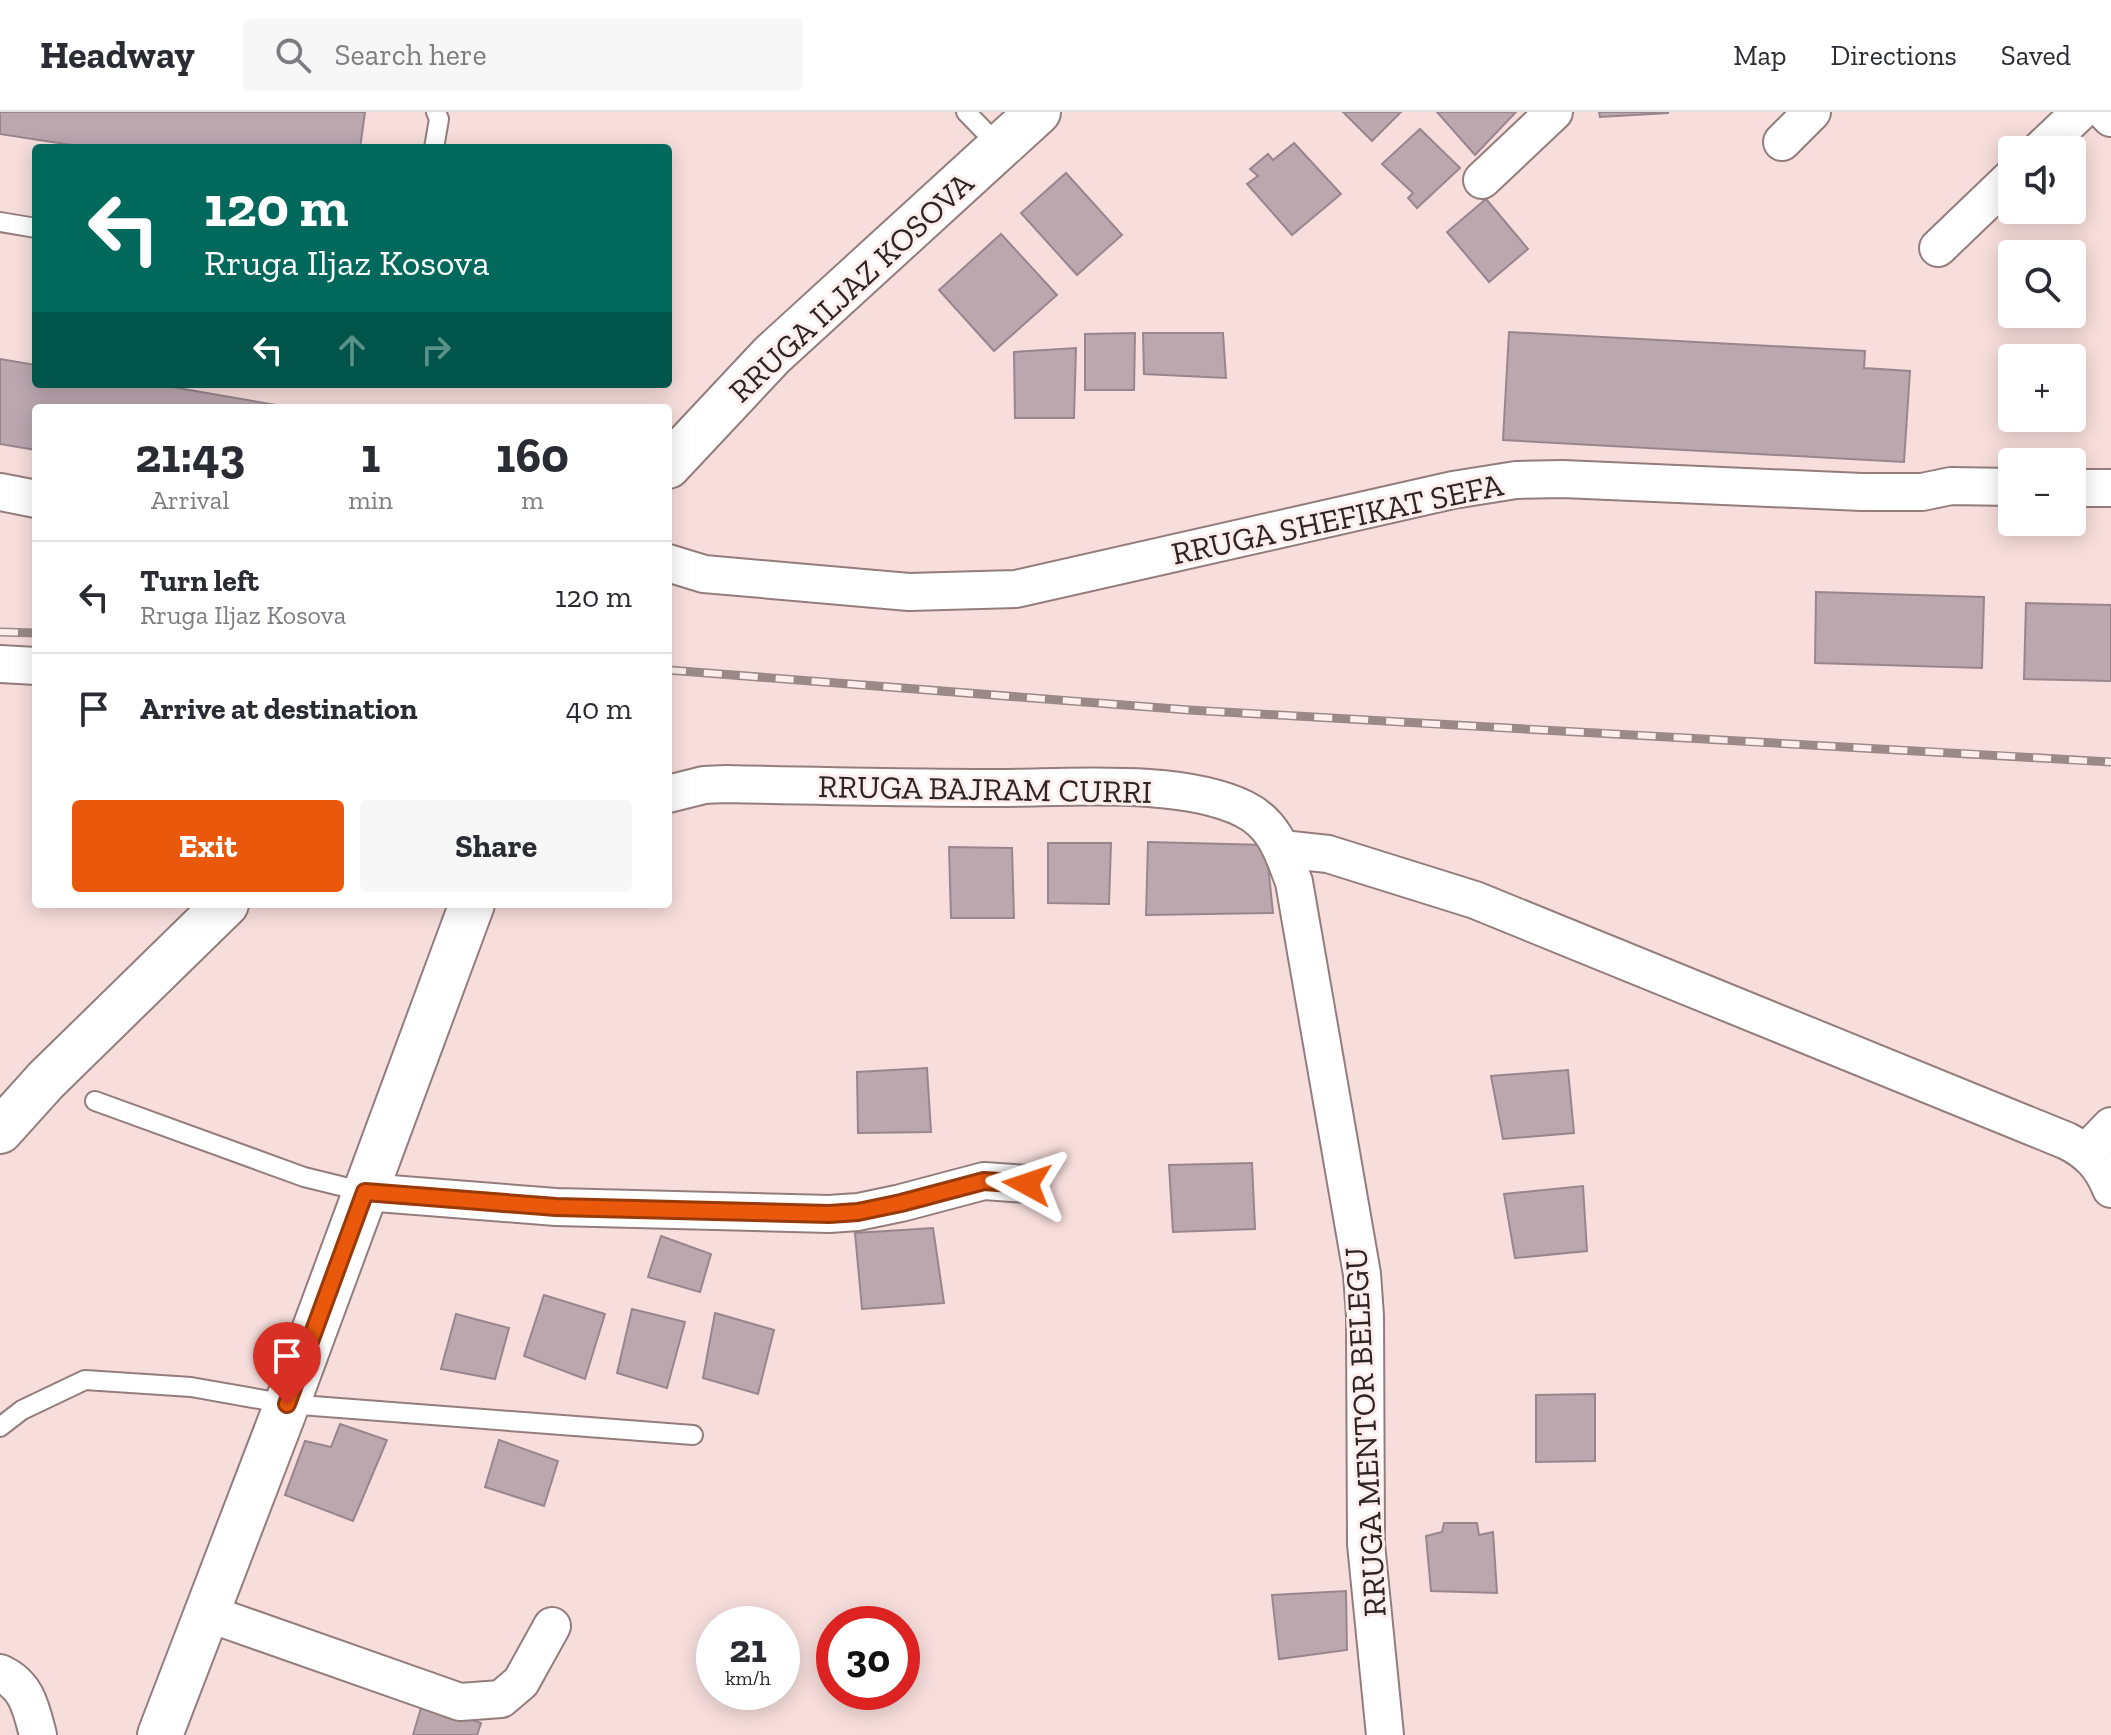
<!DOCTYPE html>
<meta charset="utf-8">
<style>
body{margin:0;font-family:"Zilla Slab",serif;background:#f7f7f7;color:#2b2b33;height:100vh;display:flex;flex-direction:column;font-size:30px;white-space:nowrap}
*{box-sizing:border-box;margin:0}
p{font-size:26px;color:#7c7c81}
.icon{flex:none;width:44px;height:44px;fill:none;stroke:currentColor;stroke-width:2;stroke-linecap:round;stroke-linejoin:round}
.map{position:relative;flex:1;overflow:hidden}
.panel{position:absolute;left:32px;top:292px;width:640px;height:504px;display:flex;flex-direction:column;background:#fff;border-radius:8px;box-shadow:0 4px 20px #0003}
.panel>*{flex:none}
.guide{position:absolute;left:32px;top:32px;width:640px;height:244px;border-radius:8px;box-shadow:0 4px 20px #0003;background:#00695c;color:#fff;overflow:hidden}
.controls{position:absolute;left:1998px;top:24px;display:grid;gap:16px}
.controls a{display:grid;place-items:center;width:88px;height:88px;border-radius:8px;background:#fff;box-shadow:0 4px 20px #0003;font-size:40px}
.speed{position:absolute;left:696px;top:1494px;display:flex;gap:16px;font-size:40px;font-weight:700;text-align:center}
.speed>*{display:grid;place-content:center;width:104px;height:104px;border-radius:50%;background:#fff;box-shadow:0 4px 20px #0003;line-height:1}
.speed small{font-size:20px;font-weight:400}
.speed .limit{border:12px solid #d22;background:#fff;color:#111}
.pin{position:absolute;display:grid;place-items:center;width:68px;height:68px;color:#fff;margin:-82px -34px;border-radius:50% 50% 50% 0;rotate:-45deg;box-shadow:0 0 8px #0007}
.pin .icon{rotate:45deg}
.me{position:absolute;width:88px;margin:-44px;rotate:275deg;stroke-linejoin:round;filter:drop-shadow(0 0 6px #0008)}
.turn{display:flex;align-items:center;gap:28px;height:168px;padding:0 40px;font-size:36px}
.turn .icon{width:104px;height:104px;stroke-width:2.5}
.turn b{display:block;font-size:56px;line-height:68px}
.lanes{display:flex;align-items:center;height:76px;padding:0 40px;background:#0003;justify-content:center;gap:40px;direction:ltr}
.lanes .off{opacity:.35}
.eta{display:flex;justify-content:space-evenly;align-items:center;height:136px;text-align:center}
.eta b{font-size:48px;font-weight:800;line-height:56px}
.cta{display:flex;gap:16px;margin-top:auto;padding:16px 40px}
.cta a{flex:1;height:92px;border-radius:8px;background:#ea580c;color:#fff;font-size:32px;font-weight:800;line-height:92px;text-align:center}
.cta a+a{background:#f7f7f7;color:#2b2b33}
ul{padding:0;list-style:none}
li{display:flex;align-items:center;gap:24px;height:112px;padding:0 40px;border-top:2px solid #e1e1e2}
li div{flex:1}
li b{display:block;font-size:30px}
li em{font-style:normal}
header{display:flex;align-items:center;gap:48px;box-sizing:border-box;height:112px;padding:0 40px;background:#fff;border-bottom:2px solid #e1e1e2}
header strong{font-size:38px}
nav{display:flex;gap:44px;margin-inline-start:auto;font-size:28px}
.search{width:560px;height:72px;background:#f7f7f7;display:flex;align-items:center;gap:20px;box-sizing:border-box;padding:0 28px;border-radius:8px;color:#7c7c81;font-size:30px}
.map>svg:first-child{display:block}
.building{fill:#bca7af;stroke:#99858d;stroke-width:2}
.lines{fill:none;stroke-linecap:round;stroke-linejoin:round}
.lane-casing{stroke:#937d7c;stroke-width:22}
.street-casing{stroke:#937d7c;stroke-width:40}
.secondary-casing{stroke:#937d7c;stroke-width:48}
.lane{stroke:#fff;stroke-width:18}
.street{stroke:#fff;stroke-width:36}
.secondary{stroke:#fff;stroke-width:44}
.rail-casing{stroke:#9b8988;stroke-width:9}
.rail{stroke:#fdeeed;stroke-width:6;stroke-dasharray:18;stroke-linecap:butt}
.route-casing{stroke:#983908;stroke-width:20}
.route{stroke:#ea580c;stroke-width:14}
.labels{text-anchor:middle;stroke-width:6;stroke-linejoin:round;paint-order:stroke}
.street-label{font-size:32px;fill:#2d2423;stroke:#fdeeed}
</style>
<header>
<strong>Headway</strong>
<div class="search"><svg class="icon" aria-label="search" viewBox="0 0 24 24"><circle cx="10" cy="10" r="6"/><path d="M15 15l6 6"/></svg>Search here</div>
<nav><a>Map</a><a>Directions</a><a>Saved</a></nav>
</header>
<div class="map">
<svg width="2111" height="1623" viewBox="0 0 2111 1623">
<rect width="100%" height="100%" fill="#f7dedc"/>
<g class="building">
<polygon points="0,0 365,0 360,36 91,36 0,22"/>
<polygon points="1343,0 1401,0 1372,29"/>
<polygon points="1437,0 1516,0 1475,43"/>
<polygon points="1599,0 1668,0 1668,1 1600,5"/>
<polygon points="1420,17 1460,56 1417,96 1408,86 1413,81 1382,52"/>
<polygon points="1294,31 1341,82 1292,123 1247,72 1258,64 1250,57 1268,42 1273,48"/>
<polygon points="1066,61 1122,123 1077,163 1021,101"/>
<polygon points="1486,87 1528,137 1489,170 1447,120"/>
<polygon points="1001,122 1057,183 994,239 939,178"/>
<polygon points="1509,220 1865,239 1864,256 1910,259 1904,350 1503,328"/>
<polygon points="1135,221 1134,278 1085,278 1085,222"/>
<polygon points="1143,221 1223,221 1226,266 1144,262"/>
<polygon points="1076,236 1074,306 1015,306 1014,240"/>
<polygon points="0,247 36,253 36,272 155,272 293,296 36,296 36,338 0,332"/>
<polygon points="1816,480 1984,485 1982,556 1815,551"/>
<polygon points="2026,491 2111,493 2111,569 2024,567"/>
<polygon points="1148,730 1266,733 1273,801 1146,803"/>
<polygon points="1048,731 1111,731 1109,792 1048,791"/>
<polygon points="949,735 1012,736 1014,806 951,806"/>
<polygon points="927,956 931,1020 858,1021 857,960"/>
<polygon points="1568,958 1574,1021 1503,1027 1491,964"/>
<polygon points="1252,1051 1255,1117 1173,1120 1169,1053"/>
<polygon points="1583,1074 1587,1139 1515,1146 1504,1082"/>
<polygon points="933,1116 944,1191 862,1197 855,1121"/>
<polygon points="661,1124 711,1142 700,1180 648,1165"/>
<polygon points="544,1183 605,1202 585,1267 524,1244"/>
<polygon points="632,1197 685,1210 667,1276 617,1261"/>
<polygon points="715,1201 774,1218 758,1282 703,1266"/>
<polygon points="456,1202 509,1216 495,1267 441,1257"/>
<polygon points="1595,1282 1595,1349 1536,1350 1536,1283"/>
<polygon points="340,1312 387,1328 353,1409 285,1383 305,1329 331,1335"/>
<polygon points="499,1328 558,1349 544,1394 485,1375"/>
<polygon points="1444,1411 1477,1411 1479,1423 1493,1420 1497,1481 1431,1479 1426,1424 1442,1420"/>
<polygon points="1346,1479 1347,1538 1279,1547 1272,1483"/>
<polygon points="423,1589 481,1611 477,1623 413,1623"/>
</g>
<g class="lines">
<g class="lane-casing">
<g id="lane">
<polyline points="966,0 1000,35"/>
<polyline points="434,36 439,7 436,0"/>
<polyline points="0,110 36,116"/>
<polyline points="95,989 304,1065 365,1080"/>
<polyline points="0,1315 22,1298 85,1268 191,1275 287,1292 693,1323"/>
</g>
</g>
<g class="street-casing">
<g id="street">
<polyline points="2105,0 2111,6"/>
<polyline points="1782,30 1812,0"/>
<polyline points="2040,38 2080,0"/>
<polyline points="1482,68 1554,0"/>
<polyline points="1938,136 2012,65"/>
<polyline points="2072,376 2111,376"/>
<polyline points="0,380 36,387"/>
<polyline points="668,451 704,462 909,480 1016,477 1453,378 1516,368 1563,367 1862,380 1922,380 1951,374 2012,375"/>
<polyline points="0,552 36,554"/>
<path d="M 668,682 L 704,673 L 726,672 C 817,674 908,676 999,676 C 1069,676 1181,666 1244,697 C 1275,712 1283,741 1294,770 L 1362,1162 L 1365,1204 L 1366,1432 L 1385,1623"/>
<path d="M 1282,737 L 1328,742 L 1475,788 L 2067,1029 C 2089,1040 2102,1054 2111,1077"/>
<polyline points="2087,1039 2111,1014"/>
<polyline points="365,1080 556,1095 829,1102 858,1100 901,1091 984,1069 1027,1072"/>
<polyline points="207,1501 460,1590 501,1587 521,1570 552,1514"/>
<path d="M 0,1561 C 27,1573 31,1596 38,1623"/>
</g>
</g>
<g class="secondary-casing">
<g id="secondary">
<polyline points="668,354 772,243 1038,0"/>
<polyline points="0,1019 46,968 226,792"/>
<polyline points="160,1623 287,1292 472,792"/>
</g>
</g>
<use href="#lane" class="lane"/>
<use href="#street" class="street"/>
<use href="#secondary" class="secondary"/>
<g class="rail-casing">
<g id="rail">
<polyline points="0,520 36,521"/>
<polyline points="668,558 1189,598 2111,650"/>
</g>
</g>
<use href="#rail" class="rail"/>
</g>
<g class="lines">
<g class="route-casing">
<polyline id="route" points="287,1292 365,1080 556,1095 829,1102 858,1100 901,1091 984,1069 1027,1072"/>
</g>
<use href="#route" class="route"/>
</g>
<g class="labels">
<g class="street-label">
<text transform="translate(851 175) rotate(-43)" y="11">RRUGA ILJAZ KOSOVA</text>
<text transform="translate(1337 407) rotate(-12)" y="11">RRUGA SHEFIKAT SEFA</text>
<text transform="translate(985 677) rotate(1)" y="11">RRUGA BAJRAM CURRI</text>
<text transform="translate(1365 1320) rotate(-93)" y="11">RRUGA MENTOR BELEGU</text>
</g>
</g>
</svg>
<div class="controls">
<a><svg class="icon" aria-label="sound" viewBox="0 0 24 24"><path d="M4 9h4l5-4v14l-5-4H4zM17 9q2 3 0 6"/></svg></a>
<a><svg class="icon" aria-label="search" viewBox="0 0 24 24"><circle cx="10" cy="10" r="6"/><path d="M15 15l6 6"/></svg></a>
<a>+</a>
<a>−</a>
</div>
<div class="speed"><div>21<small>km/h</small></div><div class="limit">30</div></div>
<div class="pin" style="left:287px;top:1292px;background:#d93025"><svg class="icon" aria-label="arrive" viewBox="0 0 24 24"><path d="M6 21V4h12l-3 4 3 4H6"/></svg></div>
<svg class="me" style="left:1027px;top:1072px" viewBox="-20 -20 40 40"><path d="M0-17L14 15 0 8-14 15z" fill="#ea580c" stroke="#fff" stroke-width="4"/></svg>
<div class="guide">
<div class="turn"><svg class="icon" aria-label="left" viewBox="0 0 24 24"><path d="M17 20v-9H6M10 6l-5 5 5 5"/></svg><div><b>120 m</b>Rruga Iljaz Kosova</div></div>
<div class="lanes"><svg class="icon" aria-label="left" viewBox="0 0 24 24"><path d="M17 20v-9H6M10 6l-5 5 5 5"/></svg><svg class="icon off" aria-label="ahead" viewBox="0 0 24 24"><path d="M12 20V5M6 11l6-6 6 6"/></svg><svg class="icon off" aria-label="right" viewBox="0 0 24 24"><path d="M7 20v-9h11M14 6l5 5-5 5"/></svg></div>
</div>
<section class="panel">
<div class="eta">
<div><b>21:43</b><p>Arrival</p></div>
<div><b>1</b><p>min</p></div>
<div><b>160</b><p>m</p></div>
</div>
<ul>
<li><svg class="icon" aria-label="left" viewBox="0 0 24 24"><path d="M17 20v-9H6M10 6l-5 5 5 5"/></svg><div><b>Turn left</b><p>Rruga Iljaz Kosova</p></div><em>120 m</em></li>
<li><svg class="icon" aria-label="arrive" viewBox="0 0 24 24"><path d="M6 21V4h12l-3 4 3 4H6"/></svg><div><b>Arrive at destination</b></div><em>40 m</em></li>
</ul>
<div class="cta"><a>Exit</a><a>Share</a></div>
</section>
</div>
